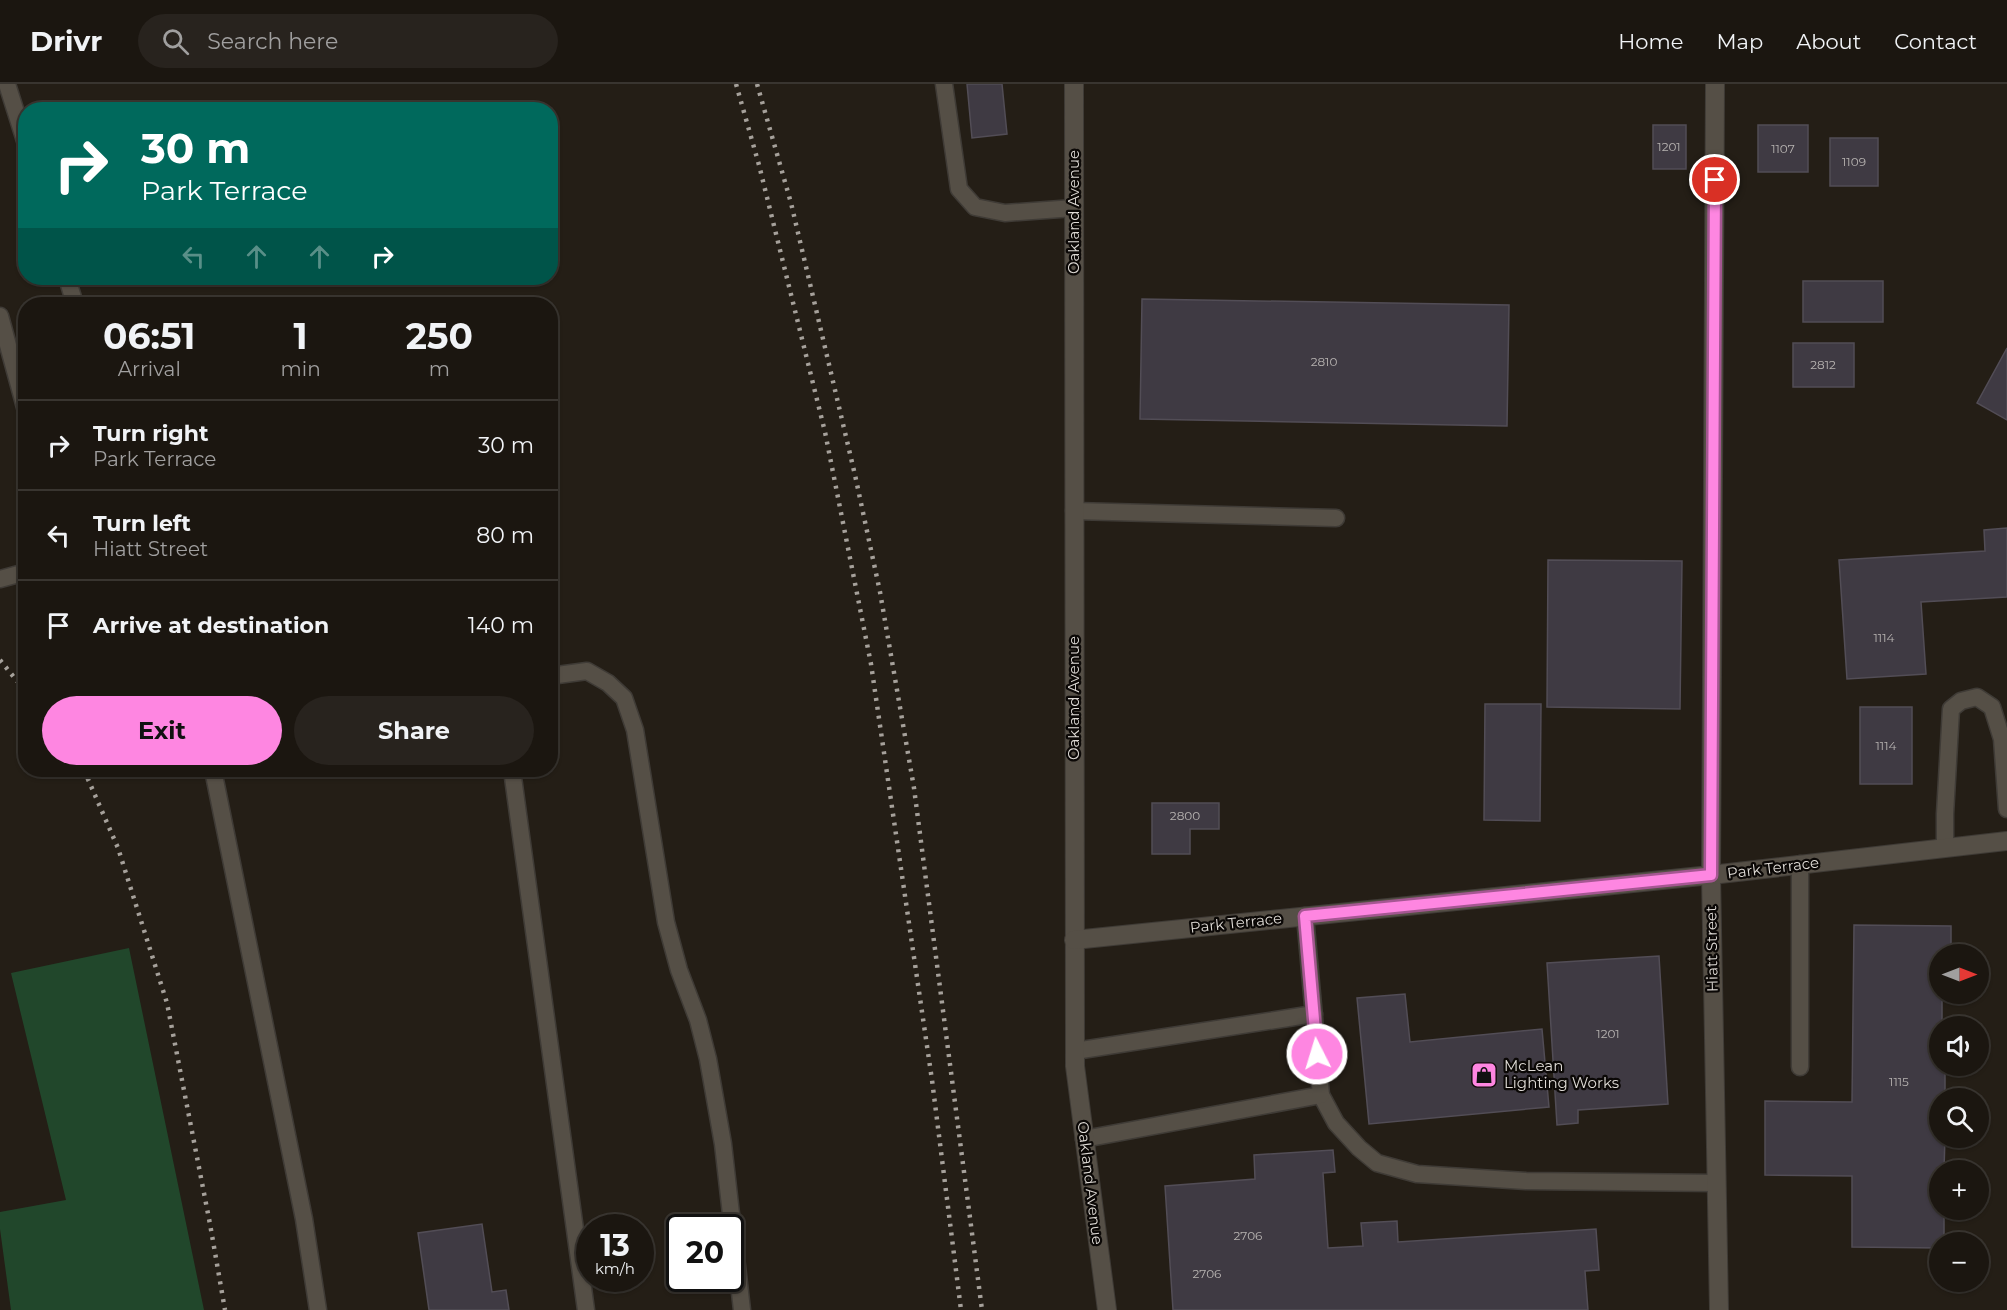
<!DOCTYPE html>
<meta charset="utf-8">
<style>
body{margin:0;font-family:Montserrat,sans-serif;background:#28231e;color:#f1f3f6;height:100vh;display:flex;flex-direction:column;font-size:22px;white-space:nowrap}
*{box-sizing:border-box;margin:0}
p{font-size:20px;color:#a09f9f}
.icon{flex:none;width:33px;height:33px;fill:none;stroke:currentColor;stroke-width:2;stroke-linecap:round;stroke-linejoin:round}
.map{position:relative;flex:1;overflow:hidden}
.panel{position:absolute;left:18px;top:213px;width:540px;height:480px;display:flex;flex-direction:column;background:#1b1610;border-radius:24px;box-shadow:0 2px 4px #0004,0 0 0 2px #393530}
.panel>*{flex:none}
.banner{position:absolute;left:18px;top:18px;width:540px;height:183px;border-radius:24px;box-shadow:0 2px 4px #0004,0 0 0 2px #393530;background:#00695c;color:#fff;overflow:hidden}
.needle{width:39px;rotate:90deg}
.buttons{position:absolute;left:1929px;top:860px;display:grid;gap:12px}
.buttons a{display:grid;place-items:center;width:60px;height:60px;border-radius:50%;background:#1b1610;box-shadow:0 2px 4px #0004,0 0 0 2px #393530;font-size:30px}
.speed{position:absolute;left:576px;top:1130px;display:flex;gap:12px;font-size:30px;font-weight:700;text-align:center}
.speed>*{display:grid;place-content:center;width:78px;height:78px;border-radius:50%;background:#1b1610;box-shadow:0 2px 4px #0004,0 0 0 2px #393530;line-height:1}
.speed small{font-size:15px;font-weight:400}
.speed .limit{border:3px solid #111;border-radius:9px;background:#fff;color:#111}
.pin{position:absolute;display:grid;place-items:center;width:51px;height:51px;color:#fff;margin:-26px;border:3px solid #fff;border-radius:50%;box-shadow:0 2px 6px #0007}
.me{position:absolute;width:66px;margin:-33px;rotate:355deg;stroke-linejoin:round;filter:drop-shadow(0 0 4px #0008)}
.turn{display:flex;align-items:center;gap:21px;height:126px;padding:0 24px;font-size:27px}
.turn .icon{width:78px;height:78px;stroke-width:2.5}
.turn b{display:block;font-size:42px;line-height:51px}
.lanes{display:flex;align-items:center;height:57px;padding:0 24px;background:#0003;justify-content:center;gap:30px;direction:ltr}
.lanes .off{opacity:.35}
.eta{display:flex;justify-content:space-evenly;align-items:center;height:102px;text-align:center}
.eta b{font-size:36px;font-weight:700;line-height:42px}
.primary-button{display:flex;gap:12px;margin-top:auto;padding:12px 24px}
.primary-button a{flex:1;height:69px;border-radius:36px;background:#fe86e1;color:#111;font-size:24px;font-weight:700;line-height:69px;text-align:center}
.primary-button a+a{background:#28231e;color:#f1f3f6}
ul{padding:0;list-style:none}
li{display:flex;align-items:center;gap:18px;height:90px;padding:0 24px;border-top:2px solid #393530}
li div{flex:1}
li b{display:block;font-size:22px}
li em{font-style:normal}
header{display:flex;align-items:center;gap:36px;box-sizing:border-box;height:84px;padding:0 30px;background:#1b1610;border-bottom:2px solid #393530}
header strong{font-size:28px}
nav{display:flex;gap:33px;margin-inline-start:auto;font-size:21px}
.search{width:420px;height:54px;background:#28231e;display:flex;align-items:center;gap:15px;box-sizing:border-box;padding:0 21px;border-radius:33px;color:#a09f9f;font-size:22px}
.map>svg:first-child{display:block}
.green{fill:#21472b}
.building{fill:#3f3a43;stroke:#524d56;stroke-width:1.5}
.lines{fill:none;stroke-linecap:round;stroke-linejoin:round}
.lane-casing{stroke:#3f3b36;stroke-width:19}
.street-casing{stroke:#3f3b36;stroke-width:20}
.lane{stroke:#554f46;stroke-width:16}
.street{stroke:#554f46;stroke-width:18}
.rail{stroke:#a6a19b;stroke-width:4.5;stroke-dasharray:3 6;stroke-linecap:butt}
.route-casing{stroke:#a55792;stroke-width:15}
.route{stroke:#fe86e1;stroke-width:10}
.labels{text-anchor:middle;stroke-width:4.5;stroke-linejoin:round;paint-order:stroke}
.number-label{font-size:12px;fill:#b7b3b1}
.street-label{font-size:15px;fill:#dfdbd6;stroke:#0b0806}
.poi-label{font-size:15px;fill:#dfdbd6;stroke:#0b0806;text-anchor:start}
</style>
<header>
<strong>Drivr</strong>
<div class="search"><svg class="icon" aria-label="search" viewBox="0 0 24 24"><circle cx="10" cy="10" r="6"/><path d="M15 15l6 6"/></svg>Search here</div>
<nav><a>Home</a><a>Map</a><a>About</a><a>Contact</a></nav>
</header>
<div class="map">
<svg width="2007" height="1226" viewBox="0 0 2007 1226">
<rect width="100%" height="100%" fill="#241e16"/>
<polygon class="green" points="129,864 204,1226 11,1226 0,1145 0,1128 66,1116 11,889"/>
<g class="building">
<polygon points="967,0 1002,0 1007,50 972,54"/>
<rect x="1653" y="41" width="33" height="44"/>
<rect x="1758" y="41" width="50" height="47"/>
<rect x="1830" y="54" width="48" height="48"/>
<rect x="1803" y="197" width="80" height="41"/>
<polygon points="1142,215 1509,221 1507,342 1140,335"/>
<rect x="1793" y="259" width="61" height="44"/>
<polygon points="2007,264 2007,336 1977,319"/>
<polygon points="2007,444 2007,513 1921,518 1926,590 1847,595 1839,476 1985,467 1984,446"/>
<polygon points="1548,476 1682,477 1680,625 1547,623"/>
<polygon points="1485,620 1541,620 1540,737 1484,736"/>
<rect x="1860" y="623" width="52" height="77"/>
<polygon points="1152,719 1219,719 1219,745 1190,745 1190,770 1152,770"/>
<polygon points="1854,841 1951,842 1951,870 1940,870 1940,909 1951,909 1942,909 1942,936 1945,936 1945,942 1940,942 1940,981 1945,981 1945,1014 1940,1014 1940,1053 1945,1053 1944,1086 1940,1086 1940,1125 1944,1125 1944,1158 1940,1158 1940,1164 1852,1163 1852,1092 1765,1091 1765,1017 1852,1018"/>
<polygon points="1659,872 1668,1020 1578,1026 1578,1039 1557,1041 1547,879"/>
<polygon points="1405,910 1410,958 1542,945 1549,1023 1369,1040 1357,914"/>
<polygon points="1333,1066 1335,1088 1323,1089 1328,1164 1363,1162 1361,1139 1397,1137 1398,1158 1596,1145 1599,1186 1585,1187 1588,1226 1173,1226 1165,1102 1255,1095 1254,1071"/>
<polygon points="482,1140 492,1208 506,1206 509,1226 429,1226 418,1149"/>
</g>
<g class="lines">
<g class="lane-casing">
<g id="lane">
<polyline points="7,0 26,60"/>
<polyline points="944,0 959,105 975,123 1005,129 1074,124"/>
<polyline points="67,194 75,220"/>
<polyline points="0,232 26,327"/>
<polyline points="1074,427 1336,434"/>
<polyline points="0,495 26,488"/>
<polyline points="550,592 587,587 608,599 624,614 635,646 666,838 679,886 698,936 708,975 723,1060 742,1226"/>
<polyline points="213,686 304,1135 318,1226"/>
<polyline points="512,686 586,1226"/>
<polyline points="1945,764 1945,730 1951,625 1961,617 1977,613 1992,623 2002,655 2007,725"/>
<polyline points="1800,780 1800,983"/>
<polyline points="1305,832 1321,1011 1336,1039 1359,1064 1377,1079 1417,1090 1526,1097 1716,1099"/>
<polyline points="1075,967 1314,930"/>
<polyline points="1084,1055 1321,1011"/>
</g>
</g>
<g class="street-casing">
<g id="street">
<polyline points="1074,0 1075,982 1107,1226"/>
<polyline points="1715,0 1711,791 1719,1226"/>
<polyline points="1074,856 1711,791 2007,757"/>
</g>
</g>
<use href="#lane" class="lane"/>
<use href="#street" class="street"/>
<g class="rail">
<polyline points="736,0 759,81 825,348 871,580 932,996 961,1226"/>
<polyline points="757,0 791,119 855,391 880,508 914,704 982,1226"/>
<polyline points="0,576 26,608"/>
<polyline points="84,686 118,764 167,919 210,1140 225,1226"/>
</g>
</g>
<g class="lines">
<g class="route-casing">
<polyline id="route" points="1317,970 1305,832 1711,791 1715,96"/>
</g>
<use href="#route" class="route"/>
</g>
<defs>
<g id="shop-square" transform="scale(1.35)"><rect x="-9" y="-9" width="18" height="18" rx="4" fill="#fe86e1" stroke="#0b0806"/><path d="M-5-2.5h2.3a2.7 3.5 0 0 1 5.4 0H5L5.5 6h-11ZM-1.5-2.5h3a1.5 2.3 0 0 0-3 0Z" fill="#111"/></g>
</defs>
<g fill-rule="evenodd">
<use href="#shop-square" x="1484" y="991"/>
</g>
<g class="labels">
<g class="number-label">
<text x="1669" y="67">1201</text>
<text x="1783" y="69">1107</text>
<text x="1854" y="82">1109</text>
<text x="1324" y="282">2810</text>
<text x="1823" y="285">2812</text>
<text x="1884" y="558">1114</text>
<text x="1886" y="666">1114</text>
<text x="1185" y="736">2800</text>
<text x="1608" y="954">1201</text>
<text x="1899" y="1002">1115</text>
<text x="1248" y="1156">2706</text>
<text x="1207" y="1194">2706</text>
</g>
<g class="street-label">
<text transform="translate(1074 128) rotate(-90)" y="5">Oakland Avenue</text>
<text transform="translate(1074 614) rotate(-90)" y="5">Oakland Avenue</text>
<text transform="translate(1773 784) rotate(-7)" y="5">Park Terrace</text>
<text transform="translate(1236 839) rotate(-6)" y="5">Park Terrace</text>
<text transform="translate(1712 865) rotate(-91)" y="5">Hiatt Street</text>
<text transform="translate(1090 1099) rotate(83)" y="5">Oakland Avenue</text>
</g>
<g class="poi-label">
<text x="1504" y="987">McLean<tspan x="1504" dy="17">Lighting Works</tspan></text>
</g>
</g>
</svg>
<div class="buttons">
<a><svg class="needle" viewBox="-14 -14 28 28"><path d="M0-13l5 13h-10z" fill="#e53935"/><path d="M0 13l5-13h-10z" fill="#a09f9f"/></svg></a>
<a><svg class="icon" aria-label="sound" viewBox="0 0 24 24"><path d="M4 9h4l5-4v14l-5-4H4zM17 9q2 3 0 6"/></svg></a>
<a><svg class="icon" aria-label="search" viewBox="0 0 24 24"><circle cx="10" cy="10" r="6"/><path d="M15 15l6 6"/></svg></a>
<a>+</a>
<a>−</a>
</div>
<div class="speed"><div>13<small>km/h</small></div><div class="limit">20</div></div>
<div class="pin" style="left:1715px;top:96px;background:#d93025"><svg class="icon" aria-label="arrive" viewBox="0 0 24 24"><path d="M6 21V4h12l-3 4 3 4H6"/></svg></div>
<svg class="me" style="left:1317px;top:970px" viewBox="-20 -20 40 40"><circle r="17" fill="#fe86e1" stroke="#fff" stroke-width="3"/><path d="M0-11L8 9 0 5-8 9z" fill="#fff"/></svg>
<div class="banner">
<div class="turn"><svg class="icon" aria-label="right" viewBox="0 0 24 24"><path d="M7 20v-9h11M14 6l5 5-5 5"/></svg><div><b>30 m</b>Park Terrace</div></div>
<div class="lanes"><svg class="icon off" aria-label="left" viewBox="0 0 24 24"><path d="M17 20v-9H6M10 6l-5 5 5 5"/></svg><svg class="icon off" aria-label="ahead" viewBox="0 0 24 24"><path d="M12 20V5M6 11l6-6 6 6"/></svg><svg class="icon off" aria-label="ahead" viewBox="0 0 24 24"><path d="M12 20V5M6 11l6-6 6 6"/></svg><svg class="icon" aria-label="right" viewBox="0 0 24 24"><path d="M7 20v-9h11M14 6l5 5-5 5"/></svg></div>
</div>
<section class="panel">
<div class="eta">
<div><b>06:51</b><p>Arrival</p></div>
<div><b>1</b><p>min</p></div>
<div><b>250</b><p>m</p></div>
</div>
<ul>
<li><svg class="icon" aria-label="right" viewBox="0 0 24 24"><path d="M7 20v-9h11M14 6l5 5-5 5"/></svg><div><b>Turn right</b><p>Park Terrace</p></div><em>30 m</em></li>
<li><svg class="icon" aria-label="left" viewBox="0 0 24 24"><path d="M17 20v-9H6M10 6l-5 5 5 5"/></svg><div><b>Turn left</b><p>Hiatt Street</p></div><em>80 m</em></li>
<li><svg class="icon" aria-label="arrive" viewBox="0 0 24 24"><path d="M6 21V4h12l-3 4 3 4H6"/></svg><div><b>Arrive at destination</b></div><em>140 m</em></li>
</ul>
<div class="primary-button"><a>Exit</a><a>Share</a></div>
</section>
</div>
